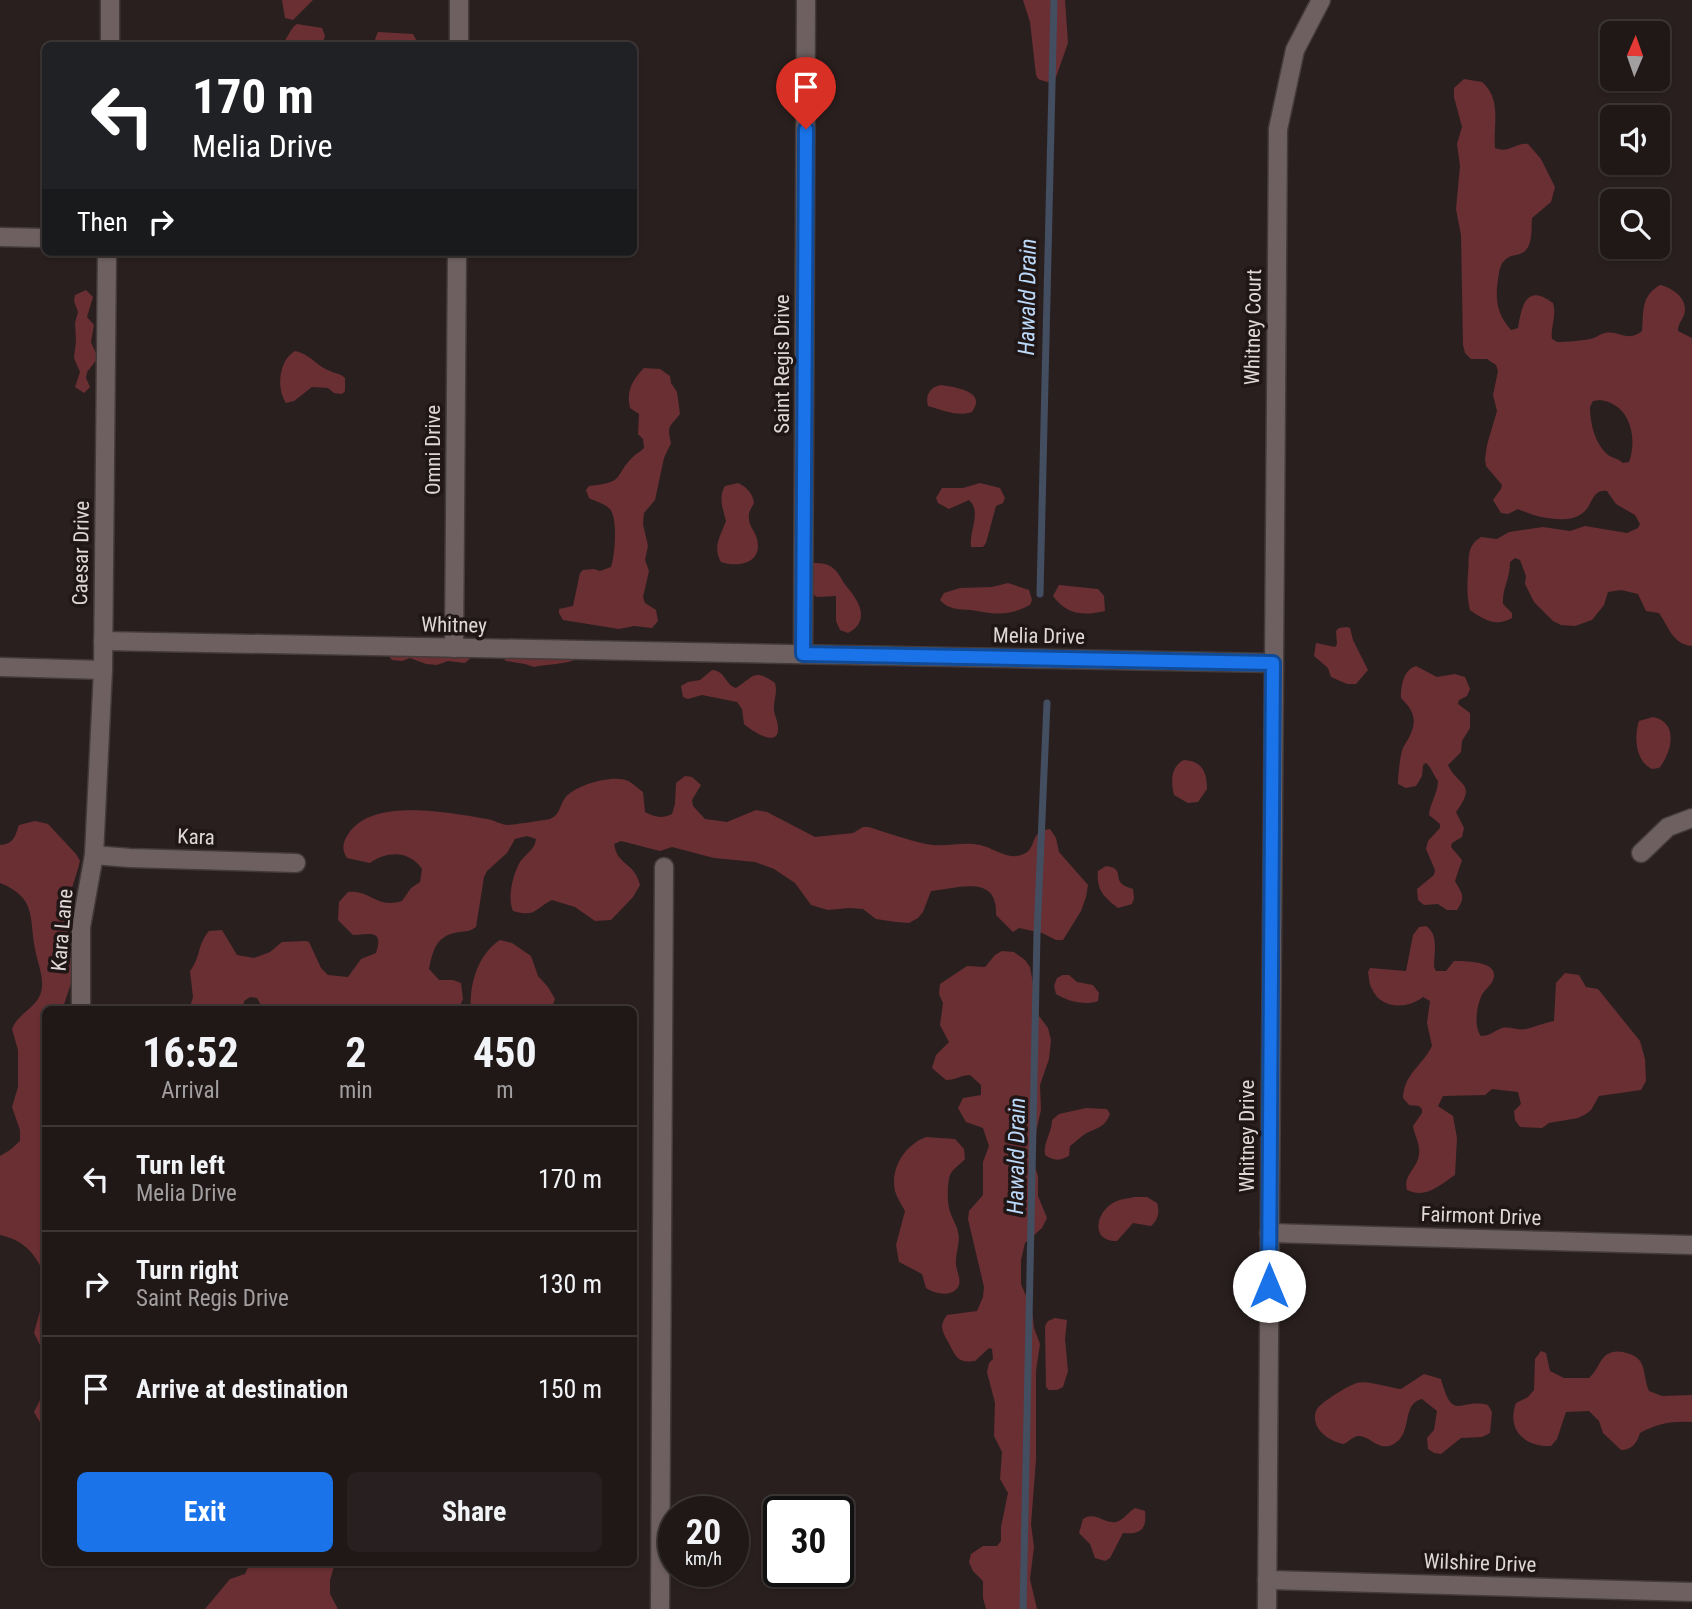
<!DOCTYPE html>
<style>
body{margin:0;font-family:"Roboto Condensed",sans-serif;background:#282020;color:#f1f3f6;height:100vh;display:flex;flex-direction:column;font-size:26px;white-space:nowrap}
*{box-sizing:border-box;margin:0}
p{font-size:23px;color:#a29fa1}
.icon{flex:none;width:38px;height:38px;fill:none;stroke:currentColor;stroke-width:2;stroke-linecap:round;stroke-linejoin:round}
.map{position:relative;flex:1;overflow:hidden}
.sheet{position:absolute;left:42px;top:1006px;width:595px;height:560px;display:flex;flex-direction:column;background:#201717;border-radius:10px;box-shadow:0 2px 5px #0004,0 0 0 2px #3d3636}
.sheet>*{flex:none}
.banner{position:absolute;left:42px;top:42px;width:595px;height:214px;border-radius:10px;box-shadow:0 2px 5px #0004,0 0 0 2px #3d3636;background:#202124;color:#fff;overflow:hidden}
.needle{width:46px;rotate:2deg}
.controls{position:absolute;left:1600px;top:21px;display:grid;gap:14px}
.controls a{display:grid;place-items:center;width:70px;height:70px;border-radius:10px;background:#201717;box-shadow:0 2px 5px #0004,0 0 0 2px #3d3636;font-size:35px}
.speed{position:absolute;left:658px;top:1496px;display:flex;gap:14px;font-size:35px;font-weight:700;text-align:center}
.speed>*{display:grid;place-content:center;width:91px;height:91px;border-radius:50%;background:#201717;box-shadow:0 2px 5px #0004,0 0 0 2px #3d3636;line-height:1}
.speed small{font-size:18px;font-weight:400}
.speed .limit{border:4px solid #111;border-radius:10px;background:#fff;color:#111}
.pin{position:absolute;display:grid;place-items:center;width:60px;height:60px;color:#fff;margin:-72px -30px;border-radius:50% 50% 50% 0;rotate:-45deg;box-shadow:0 0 7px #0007}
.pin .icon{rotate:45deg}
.me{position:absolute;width:77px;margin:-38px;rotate:0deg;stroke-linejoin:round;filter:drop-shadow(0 0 5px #0008)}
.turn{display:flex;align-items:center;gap:24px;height:147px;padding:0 35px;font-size:32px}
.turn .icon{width:91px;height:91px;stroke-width:2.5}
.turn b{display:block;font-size:49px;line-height:60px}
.then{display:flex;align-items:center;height:66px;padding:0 35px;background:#0003;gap:14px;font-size:26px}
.eta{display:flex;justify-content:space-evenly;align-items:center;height:119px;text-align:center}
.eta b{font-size:42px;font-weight:700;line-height:49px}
.primary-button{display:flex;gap:14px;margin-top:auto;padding:14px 35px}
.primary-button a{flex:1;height:80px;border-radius:10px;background:#1a73e8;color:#fff;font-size:28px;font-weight:700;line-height:80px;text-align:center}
.primary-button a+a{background:#282020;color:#f1f3f6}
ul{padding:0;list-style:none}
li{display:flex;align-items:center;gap:21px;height:105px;padding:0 35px;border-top:2px solid #3d3636}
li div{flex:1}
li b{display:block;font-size:26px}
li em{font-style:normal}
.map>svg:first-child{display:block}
.green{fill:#6a2f33;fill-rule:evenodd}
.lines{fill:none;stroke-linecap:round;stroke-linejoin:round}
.stream{stroke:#434e61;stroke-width:7}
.minor-casing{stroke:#433a3a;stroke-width:21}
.minor{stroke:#6e6060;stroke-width:18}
.route-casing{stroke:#114b97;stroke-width:18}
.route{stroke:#1a73e8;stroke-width:12}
.labels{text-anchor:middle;stroke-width:7;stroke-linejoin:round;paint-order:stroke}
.street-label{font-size:21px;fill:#dfd7d7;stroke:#201616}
.water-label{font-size:23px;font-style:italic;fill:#bbd8f8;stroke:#201616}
</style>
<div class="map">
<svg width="1692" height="1609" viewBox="0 0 1692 1609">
<rect width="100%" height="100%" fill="#2a1f1f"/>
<g class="green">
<polygon points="282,0 313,0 293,20 285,18"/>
<polygon points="1023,0 1065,0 1068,43 1055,80 1047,82 1038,79 1036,75 1030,22"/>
<path d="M 297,24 L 322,28 L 325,36 L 322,45 L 282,45 C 287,39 291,27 297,24 Z"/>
<polygon points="378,32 413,34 419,45 377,45 375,39"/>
<path d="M 1464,79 L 1482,82 C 1502,99 1493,125 1495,148 C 1509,154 1516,142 1528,144 L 1541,159 L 1555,187 L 1551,202 L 1532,218 C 1531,228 1533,242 1526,250 C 1521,256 1512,254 1506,259 C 1501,263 1500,268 1499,273 C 1495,296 1495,312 1511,330 L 1518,328 C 1522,305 1526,283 1553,303 C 1557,318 1550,327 1552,339 L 1557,342 C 1567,342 1580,341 1590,339 C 1596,338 1600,334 1605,333 C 1619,330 1627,343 1642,331 C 1644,312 1640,297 1660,285 C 1673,288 1689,299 1684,315 C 1681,322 1678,324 1678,331 L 1692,338 L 1692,646 C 1672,644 1669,627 1659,613 L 1646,611 L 1638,594 L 1621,590 L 1608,592 L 1604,605 L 1592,620 L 1575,626 L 1561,625 L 1553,621 L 1534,602 L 1525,584 L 1526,576 L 1520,560 L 1515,558 L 1510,562 C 1510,580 1502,588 1503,604 L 1512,613 L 1512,618 C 1495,627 1484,620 1470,610 C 1467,597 1467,587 1468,574 C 1470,559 1465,547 1481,537 L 1497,539 L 1509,532 L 1543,527 L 1570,531 L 1585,526 L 1627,533 L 1638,528 L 1640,524 L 1635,515 L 1616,504 L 1607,491 C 1592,489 1593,504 1584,512 C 1568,526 1535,517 1518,509 L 1508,514 L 1501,513 L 1493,500 L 1501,489 L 1502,485 L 1486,466 L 1485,459 L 1487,445 L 1497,411 L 1493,395 L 1498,371 L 1496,365 L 1487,359 L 1471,359 L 1465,353 L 1463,345 L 1461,235 L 1456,209 L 1460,166 L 1457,144 L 1462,127 L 1454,97 L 1454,88 ZM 1600,400 C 1630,404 1638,437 1629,462 L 1623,463 C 1618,458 1614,459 1608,455 C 1595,444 1590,424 1590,407 L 1593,401 Z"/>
<polygon points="86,290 93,297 87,317 94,325 91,342 98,358 87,372 86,378 90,387 84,393 75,387 80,372 74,358 76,341 75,323 78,312 74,301 75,295"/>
<path d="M 295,351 C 312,355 316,366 330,371 C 336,374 340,373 345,378 L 345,391 L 342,394 L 334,393 L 328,388 L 312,387 L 294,401 L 286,403 C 276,388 279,360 295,351 Z"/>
<path d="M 644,368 L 660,369 L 670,376 L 671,383 L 677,392 L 680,414 C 669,428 667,425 671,443 L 664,458 L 655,500 L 644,513 L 643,524 L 648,546 L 645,560 L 649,571 L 643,597 L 645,603 L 656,610 L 658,621 L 652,628 L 634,626 L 619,629 L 563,620 L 559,613 L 559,609 L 573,606 L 580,573 L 583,570 L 594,569 L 600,571 L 611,567 C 615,555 618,519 610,509 C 605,504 595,501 589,498 L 586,490 L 589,486 C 628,482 612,476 635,455 C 638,453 641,451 644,448 L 643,439 L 638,434 L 639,414 L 630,408 C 626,392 632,380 644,368 Z"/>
<path d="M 941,385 C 954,387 988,391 972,412 C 958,417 942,410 928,406 C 925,395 930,387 941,385 Z"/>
<path d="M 738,483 C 747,487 753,494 754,503 C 751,509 748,512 749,519 C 749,526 755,531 757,539 C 763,563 739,568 721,562 C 712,547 721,535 726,521 C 723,509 718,497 725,486 Z"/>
<path d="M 980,483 L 1000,488 L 1005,498 L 1003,503 L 996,506 L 986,543 L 983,547 L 971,547 C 969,531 982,511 969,500 L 949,509 L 938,503 L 936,498 L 942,488 L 963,488 Z"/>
<path d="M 811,563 C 817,563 823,563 828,565 C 839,570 840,579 847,587 C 859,601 871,621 848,633 L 840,630 L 836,621 L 836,596 L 817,597 L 810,592 Z"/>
<path d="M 1008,583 L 1029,590 L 1032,600 L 1030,605 C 1007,617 995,614 971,610 C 958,609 949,610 940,600 L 944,593 L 960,588 L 992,587 Z"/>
<path d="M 1059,585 L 1098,589 L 1104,596 L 1105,611 C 1084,616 1067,615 1053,596 Z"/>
<polygon points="1347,627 1350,628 1353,640 1368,670 1356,684 1347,684 1331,677 1328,668 1314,656 1316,643 1335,647 1337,644 1336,631 1339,628"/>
<polygon points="422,637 428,639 473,656 465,663 448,661 437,665 426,664 410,658 402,661 392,660 386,653 403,641"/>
<path d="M 574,654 L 575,660 C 561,665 547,664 534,667 L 525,664 L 506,661 L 501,656 Z"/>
<path d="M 1416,666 L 1437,677 L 1455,674 L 1465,677 L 1470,689 L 1467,696 L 1459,700 L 1458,704 L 1470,713 L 1470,728 L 1462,741 L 1461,752 L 1448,765 C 1458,787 1478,782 1456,812 L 1464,828 L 1462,837 L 1452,843 L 1451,847 L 1462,860 L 1455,881 C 1462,894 1466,896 1457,910 L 1447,910 L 1438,904 L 1424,905 L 1418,900 L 1417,889 L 1434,875 L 1435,870 L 1426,849 L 1428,841 L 1440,828 L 1440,824 L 1429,815 C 1430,803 1438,793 1438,781 C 1433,775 1432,768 1426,763 L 1423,765 L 1422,776 L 1416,786 L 1406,788 L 1398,784 C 1398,778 1400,751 1404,746 C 1416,727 1419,715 1401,698 C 1401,686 1403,670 1416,666 Z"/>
<path d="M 712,670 C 726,671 724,684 736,688 C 754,677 753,668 775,683 C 778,693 773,701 774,711 C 775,716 778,722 778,728 C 779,749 752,731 744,724 L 742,709 L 737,702 L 702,695 L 688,699 L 683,697 L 681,686 L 688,682 L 700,680 Z"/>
<path d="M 1653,717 C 1679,722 1672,753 1659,768 L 1652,769 C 1635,761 1634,736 1639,721 Z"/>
<path d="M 1184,760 C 1202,761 1207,772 1207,789 L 1198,802 L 1188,803 L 1174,795 C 1171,782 1170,767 1184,760 Z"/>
<path d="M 685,776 L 692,777 L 701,785 L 692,800 L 693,806 L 705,819 L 727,822 L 756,810 L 767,812 L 815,837 L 853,833 L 863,827 L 869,827 C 888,833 907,840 926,844 C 945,848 962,841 980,845 C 994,848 1007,860 1021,855 C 1039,850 1027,832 1050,829 L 1056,838 L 1059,852 L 1088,885 L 1086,897 L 1081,911 L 1063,940 L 1056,940 L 1042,933 L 1019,928 L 1013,932 L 996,915 C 998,873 957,889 931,891 L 923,912 L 918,918 L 909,923 L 896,922 L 876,919 L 863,909 L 849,908 L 828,910 L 811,905 L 795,883 L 774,869 L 755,862 L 714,858 L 672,847 L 660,851 L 621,841 L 614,844 C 618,867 634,861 640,885 L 633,897 L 611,920 L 595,921 L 575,907 L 552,900 C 535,908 536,918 513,911 C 507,898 513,874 520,862 C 526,853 535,850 536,839 L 527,836 L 515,839 L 507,853 L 487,871 L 484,877 L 476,927 C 469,932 467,931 459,932 C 437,935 433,949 429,969 L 439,980 L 453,980 L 461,983 L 463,999 L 458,1010 L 264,1010 L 257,998 L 250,997 L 244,1001 L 243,1010 L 189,1010 L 193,997 L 190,971 C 201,957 197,945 209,931 L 222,930 L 237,955 L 254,958 L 270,952 L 282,942 L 306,941 L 309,942 L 321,968 L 328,975 L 348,977 L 361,959 L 376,953 C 384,929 370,934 353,935 L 338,920 L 339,902 L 348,892 C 371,890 376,909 402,901 L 411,888 L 420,882 L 422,869 C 409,850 387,851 370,863 L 347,858 C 341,849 343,841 349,833 C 373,797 451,813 487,819 C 494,820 501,825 508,825 C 512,825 546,820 550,819 C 561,814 559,806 565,798 C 575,785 616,773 630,782 C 635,785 638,789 643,792 L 645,812 C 654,817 662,819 672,814 L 675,804 L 676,783 Z"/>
<path d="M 35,821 L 48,824 L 76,854 L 80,861 C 75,881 67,899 65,920 C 64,929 71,937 73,946 C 79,970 69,988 62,1010 L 46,1010 L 45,1276 C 36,1254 24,1240 0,1235 L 0,1156 L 10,1150 L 20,1141 L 20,1130 L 12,1107 L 18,1087 L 18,1050 L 12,1029 C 19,1011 41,1007 42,986 C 43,975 37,960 35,949 C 29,917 37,898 0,883 L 0,845 C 14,844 15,836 19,825 Z"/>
<path d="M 1106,866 C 1129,869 1107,882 1133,889 L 1134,898 L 1132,904 L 1118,908 C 1104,897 1096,890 1098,871 Z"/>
<path d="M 1426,926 C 1439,934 1434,953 1434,967 L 1436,971 L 1446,971 L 1454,961 C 1465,961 1501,961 1493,980 C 1491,985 1486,989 1483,993 C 1477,1003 1473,1026 1481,1036 C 1490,1036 1494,1031 1502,1028 C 1510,1026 1518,1031 1526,1029 C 1534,1027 1544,1023 1554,1021 L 1556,983 L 1565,973 L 1579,975 L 1586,987 L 1598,989 L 1640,1041 L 1645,1059 L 1646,1081 L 1641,1090 L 1599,1096 L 1591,1110 L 1586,1114 L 1578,1118 L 1549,1123 L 1542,1128 L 1520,1127 L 1515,1120 L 1514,1111 L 1521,1104 L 1518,1092 L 1492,1089 L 1485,1095 L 1443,1096 L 1438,1106 L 1453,1116 L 1457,1138 L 1455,1175 C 1440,1185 1426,1199 1407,1190 C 1403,1177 1414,1171 1418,1159 C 1422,1146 1415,1138 1413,1126 L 1422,1113 L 1422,1109 L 1419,1106 L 1409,1105 L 1403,1098 C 1404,1074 1422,1066 1432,1046 L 1427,1023 L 1430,1001 L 1423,997 C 1408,1009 1381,1010 1372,989 C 1369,984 1369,977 1368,972 L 1370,968 L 1406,971 L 1413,935 L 1419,927 Z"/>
<path d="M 500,940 L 512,943 L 531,956 L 538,976 L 548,987 L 555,999 L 551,1010 L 471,1010 C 469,985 478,954 500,940 Z"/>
<path d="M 1002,951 L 1014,952 L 1025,960 L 1030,967 L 1039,1016 L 1048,1028 L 1051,1040 L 1049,1059 L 1040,1085 L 1041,1110 L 1032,1150 L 1033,1161 L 1038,1176 L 1038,1196 L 1047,1218 L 1042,1228 L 1025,1243 L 1021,1260 L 1021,1284 L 1032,1310 L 1034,1328 L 1040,1344 L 1036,1371 L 1036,1460 L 1031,1524 L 1034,1547 L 1030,1579 L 1037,1609 L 986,1609 L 983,1598 L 983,1581 L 973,1571 L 969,1562 L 971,1554 L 983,1546 L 997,1546 L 1001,1541 L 1001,1527 L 1008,1493 L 1000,1479 L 1002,1452 L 994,1436 L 995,1403 L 987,1372 L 989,1363 L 993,1359 L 992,1349 L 989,1348 L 975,1361 C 955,1364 955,1353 947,1340 C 942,1330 939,1326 947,1315 L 977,1311 L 983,1297 L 984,1287 L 968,1219 L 969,1211 L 983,1195 L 983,1162 L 989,1146 L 983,1128 L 966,1122 L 958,1108 L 963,1098 L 981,1095 L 981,1085 L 970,1075 C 961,1075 956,1080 946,1080 L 932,1068 L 936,1055 L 949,1042 L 940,1025 L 943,1003 L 939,994 L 940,984 L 967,966 L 985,967 L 995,955 Z"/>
<path d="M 1069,975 L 1077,982 L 1093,985 L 1099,993 L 1098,1001 C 1085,1006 1067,1001 1056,994 L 1054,986 L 1057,978 L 1063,975 Z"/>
<path d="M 1086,1108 L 1107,1109 L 1110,1114 C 1105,1126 1100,1127 1089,1132 C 1083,1134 1076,1142 1070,1146 L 1069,1156 C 1059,1161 1054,1161 1045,1155 C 1043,1142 1052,1133 1052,1120 L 1059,1114 Z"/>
<path d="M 926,1137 L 955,1139 L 964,1149 L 965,1159 C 959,1166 950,1170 949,1179 C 947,1190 947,1207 952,1217 C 954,1222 957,1226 958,1232 C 961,1243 955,1253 956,1264 C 956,1270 961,1278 959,1285 C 954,1298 935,1294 926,1288 L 922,1274 L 899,1262 L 896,1245 L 905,1211 C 902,1205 897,1198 895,1191 C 890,1168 905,1145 926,1137 Z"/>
<path d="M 1134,1197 L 1147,1197 L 1157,1203 C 1160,1212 1158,1220 1151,1226 L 1133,1223 L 1117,1241 C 1091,1242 1095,1213 1113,1203 C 1119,1199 1127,1199 1134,1197 Z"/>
<polygon points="45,1293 45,1355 34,1333"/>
<polygon points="1055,1318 1067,1320 1065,1339 1068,1371 1063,1387 1057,1390 1049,1390 1046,1387 1045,1326 1048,1321"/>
<path d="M 1541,1351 L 1546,1353 L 1550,1371 L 1564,1378 L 1589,1378 C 1597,1371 1599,1361 1606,1355 C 1612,1351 1617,1351 1623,1352 C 1649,1358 1641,1371 1649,1391 L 1662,1396 L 1692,1395 L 1692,1422 C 1672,1421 1658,1423 1640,1433 C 1637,1442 1633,1450 1621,1450 L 1603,1433 L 1599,1421 L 1589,1411 L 1566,1412 L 1557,1439 L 1551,1446 C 1525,1447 1506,1430 1516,1403 L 1528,1397 L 1534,1390 L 1535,1359 Z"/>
<path d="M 1424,1374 L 1441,1379 C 1453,1424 1460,1397 1488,1405 L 1492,1412 L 1490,1433 L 1482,1437 L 1461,1438 L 1441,1454 L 1434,1453 L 1428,1449 L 1427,1438 L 1434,1430 L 1437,1411 L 1422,1399 C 1403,1403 1411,1428 1399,1440 C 1381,1457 1370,1434 1358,1436 C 1354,1436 1348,1442 1344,1444 C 1330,1442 1310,1429 1316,1411 C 1319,1403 1349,1385 1357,1383 C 1367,1380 1390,1388 1401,1389 Z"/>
<polygon points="45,1390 45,1462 41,1424 34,1412"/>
<path d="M 1135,1508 L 1145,1511 C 1147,1529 1141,1535 1123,1533 L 1110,1558 L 1105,1561 L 1095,1558 L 1090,1544 L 1079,1533 L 1083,1519 C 1096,1511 1103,1524 1116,1522 C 1124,1520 1128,1512 1135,1508 Z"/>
<polygon points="250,1563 335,1563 330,1580 330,1594 338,1609 205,1609 230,1579 245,1574"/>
</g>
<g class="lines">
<g class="stream">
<polyline points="1040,594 1054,0"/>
<polyline points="1023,1609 1037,934 1047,703"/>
</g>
<g class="minor-casing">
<g id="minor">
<polyline points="110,46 110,0"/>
<polyline points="459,46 459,0"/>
<polyline points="0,237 46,238"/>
<polyline points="103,641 1273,663"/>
<polyline points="454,648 457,252"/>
<polyline points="803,654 806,0"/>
<polyline points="0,667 103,670"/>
<polyline points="1641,853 1668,827 1692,818"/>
<polyline points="94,855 130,858 296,863"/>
<polyline points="81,1010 81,927 94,855 103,670 107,252"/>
<polyline points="1269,1233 1692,1245"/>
<polyline points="1267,1580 1692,1592"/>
<polyline points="660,1609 664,867"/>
<polyline points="1267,1609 1278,129 1295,50 1321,0"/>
</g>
</g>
<use href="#minor" class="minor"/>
</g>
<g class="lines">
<g class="route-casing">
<polyline id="route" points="806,129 803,654 1273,663 1269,1286"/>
</g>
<use href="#route" class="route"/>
</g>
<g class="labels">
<g class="street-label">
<text transform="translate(1253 327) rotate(-89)" y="7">Whitney Court</text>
<text transform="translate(782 364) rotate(-90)" y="7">Saint Regis Drive</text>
<text transform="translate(433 450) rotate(-90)" y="7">Omni Drive</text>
<text transform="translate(81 553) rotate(-89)" y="7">Caesar Drive</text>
<text transform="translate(454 625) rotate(1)" y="7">Whitney</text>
<text transform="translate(1039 636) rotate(1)" y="7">Melia Drive</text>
<text transform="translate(196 837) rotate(2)" y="7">Kara</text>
<text transform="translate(62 930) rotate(-85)" y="7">Kara Lane</text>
<text transform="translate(1247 1136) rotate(-90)" y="7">Whitney Drive</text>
<text transform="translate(1481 1216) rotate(2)" y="7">Fairmont Drive</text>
<text transform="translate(1480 1563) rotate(2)" y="7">Wilshire Drive</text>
</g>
<g class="water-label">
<text transform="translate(1027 297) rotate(-89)" y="8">Hawald Drain</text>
<text transform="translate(1016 1156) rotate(-89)" y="8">Hawald Drain</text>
</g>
</g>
</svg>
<div class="controls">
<a><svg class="needle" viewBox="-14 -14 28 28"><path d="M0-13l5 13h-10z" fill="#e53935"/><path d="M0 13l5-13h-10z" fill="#a29fa1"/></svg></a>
<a><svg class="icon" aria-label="sound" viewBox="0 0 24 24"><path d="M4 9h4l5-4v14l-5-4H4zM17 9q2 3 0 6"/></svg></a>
<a><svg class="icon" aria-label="search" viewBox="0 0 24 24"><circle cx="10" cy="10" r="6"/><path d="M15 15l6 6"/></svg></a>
</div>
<div class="speed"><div>20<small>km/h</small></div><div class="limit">30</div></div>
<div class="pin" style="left:806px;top:129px;background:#d93025"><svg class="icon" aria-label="arrive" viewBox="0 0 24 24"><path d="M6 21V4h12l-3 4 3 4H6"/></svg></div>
<svg class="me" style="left:1269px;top:1286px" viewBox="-20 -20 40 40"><circle r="19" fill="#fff"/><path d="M0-13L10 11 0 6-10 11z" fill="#1a73e8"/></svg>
<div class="banner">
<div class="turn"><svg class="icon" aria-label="left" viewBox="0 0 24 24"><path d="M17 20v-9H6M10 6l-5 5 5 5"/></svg><div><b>170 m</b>Melia Drive</div></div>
<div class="then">Then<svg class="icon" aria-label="right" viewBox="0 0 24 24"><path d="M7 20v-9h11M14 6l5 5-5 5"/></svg></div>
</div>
<section class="sheet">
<div class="eta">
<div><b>16:52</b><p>Arrival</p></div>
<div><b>2</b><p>min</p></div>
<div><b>450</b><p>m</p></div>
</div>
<ul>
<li><svg class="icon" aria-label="left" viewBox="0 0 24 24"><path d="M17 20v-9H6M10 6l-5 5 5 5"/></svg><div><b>Turn left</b><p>Melia Drive</p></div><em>170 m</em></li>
<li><svg class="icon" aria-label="right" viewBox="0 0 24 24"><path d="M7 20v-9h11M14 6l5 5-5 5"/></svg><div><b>Turn right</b><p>Saint Regis Drive</p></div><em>130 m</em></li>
<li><svg class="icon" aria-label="arrive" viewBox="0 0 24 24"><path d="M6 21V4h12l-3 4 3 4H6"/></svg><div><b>Arrive at destination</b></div><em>150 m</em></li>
</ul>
<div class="primary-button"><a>Exit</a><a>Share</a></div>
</section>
</div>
